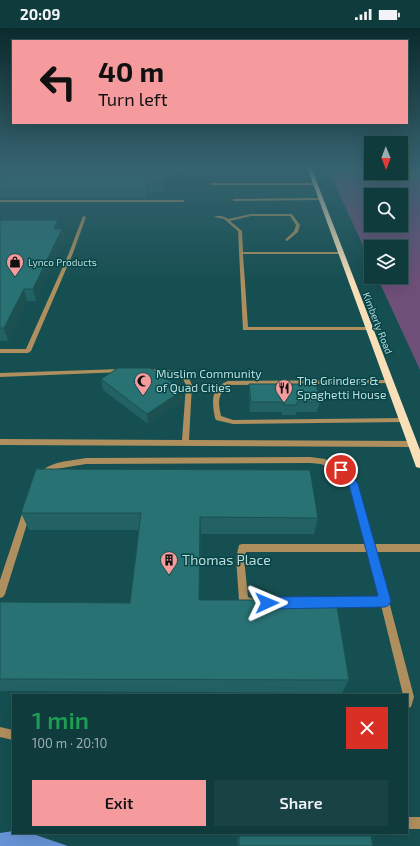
<!DOCTYPE html>
<meta charset="utf-8">
<style>
body{margin:0;font-family:"Exo 2",sans-serif;background:#194244;color:#f1f3f6;height:100vh;display:flex;flex-direction:column;font-size:15px;white-space:nowrap}
*{box-sizing:border-box;margin:0}
p{font-size:13px;color:#9cadb0}
.icon{flex:none;width:22px;height:22px;fill:none;stroke:currentColor;stroke-width:2;stroke-linecap:round;stroke-linejoin:round}
.map{position:relative;flex:1;overflow:hidden}
.side{position:absolute;left:12px;top:666px;width:396px;height:140px;display:flex;flex-direction:column;background:#103b3d;border-radius:0px;box-shadow:0 4px 16px #0002,0 0 0 1px #305557}
.side>*{flex:none}
.guide{position:absolute;left:12px;top:12px;width:396px;height:84px;border-radius:0px;box-shadow:0 4px 16px #0002,0 0 0 1px #305557;background:#f59b9d;color:#111;overflow:hidden}
.needle{width:26px;rotate:179deg}
.controls{position:absolute;left:364px;top:108px;display:grid;gap:8px}
.controls a{display:grid;place-items:center;width:44px;height:44px;border-radius:0px;background:#103b3d;box-shadow:0 4px 16px #0002,0 0 0 1px #305557;font-size:20px}
.pin{position:absolute;display:grid;place-items:center;width:34px;height:34px;color:#fff;margin:-17px;border:2px solid #fff;border-radius:50%;box-shadow:0 1px 4px #0007}
.me{position:absolute;width:44px;margin:-22px;rotate:89deg;stroke-linejoin:round;filter:drop-shadow(0 0 3px #0008)}
.turn{display:flex;align-items:center;gap:14px;height:84px;padding:0 20px;font-size:18px}
.turn .icon{width:52px;height:52px;stroke-width:2.5}
.turn b{display:block;font-size:28px;line-height:34px}
.round{display:grid;place-items:center;flex:none;width:42px;height:42px;border-radius:0px;background:#194244}
.overview{display:flex;align-items:center;justify-content:space-between;height:68px;padding:0 20px}
h1{font-size:24px;font-weight:600;line-height:30px;color:#1e9e55}
.button{display:flex;gap:8px;margin-top:auto;padding:8px 20px}
.button a{flex:1;height:46px;border-radius:0px;background:#f59b9d;color:#111;font-size:16px;font-weight:600;line-height:46px;text-align:center}
.button a+a{background:#194244;color:#f1f3f6}
.status{display:flex;justify-content:space-between;align-items:center;height:28px;padding:0 20px;background:#103b3d;direction:ltr}
.status svg{height:11px;fill:currentColor}
.map>svg:first-child{display:block}
.green{fill:#6f5079;fill-rule:evenodd}
.water{fill:#6794d6}
.lines{fill:none;stroke-linecap:round;stroke-linejoin:round}
.minor{fill:#af8f5d;fill-rule:evenodd}
.major{fill:#f9dfb8;fill-rule:evenodd}
.wall{fill:#226264}
.shaded-wall{fill:#1c5051}
.building{fill:#287274;stroke:#1c5051}
.route{fill:#1a73e8;stroke:#114b97}
.labels{text-anchor:middle;stroke-width:3;stroke-linejoin:round;paint-order:stroke}
.far-poi-label{font-size:10px;fill:#bbddde;stroke:#064446;text-anchor:start}
.far-street-label{font-size:10px;fill:#bbddde;stroke:#064446}
.poi-label{font-size:12px;fill:#bbddde;stroke:#064446;text-anchor:start}
.near-poi-label{font-size:14px;fill:#bbddde;stroke:#064446;text-anchor:start}
</style>
<div class="status"><b>20:09</b><svg viewBox="0 0 49 12"><path d="M0 12V9h3v3zM5 12V6h3v6zM10 12V3h3v9zM15 12V0h3v12zM26 1h20v11H26zM47 4h2v5h-2z"/></svg></div>
<div class="map">
<svg width="420" height="818" viewBox="0 0 420 818">
<rect width="100%" height="100%" fill="#164f51"/>
<path class="green" d="M 327,139 L 371,139 L 371,145 L 401,145 L 401,139 L 420,139 L 420,342 L 377,249 L 401,249 L 401,219 L 371,219 L 371,235 ZM 371,167 L 401,167 L 401,197 L 371,197 Z"/>
<polygon class="water" points="13,803 13,805 30,805 68,818 0,818 0,805"/>
<g class="lines">
<g class="minor">
<polygon points="411,139 415,139 417,142 414,148 412,149 410,148 413,142"/>
<polygon points="211,155 315,155 317,156 315,157 210,157 210,155"/>
<polygon points="320,170 321,170 321,172 234,173 232,172 234,171"/>
<polygon points="0,172 183,172 185,173 183,174 0,174"/>
<path d="M 251,186 L 292,186 L 300,197 L 298,204 L 287,213 L 285,212 L 294,203 L 296,197 L 290,188 L 251,188 L 230,193 L 242,203 L 243,224 L 341,224 L 343,225 L 341,226 L 243,226 L 248,299 L 369,299 L 372,301 L 371,302 L 243,302 L 238,203 L 224,191 L 214,189 C 217,187 225,188 228,191 Z"/>
<polygon points="83,188 86,189 73,225 31,323 28,325 0,325 0,321 26,321 69,225"/>
<polygon points="121,341 124,343 123,344 0,349 0,345"/>
<polygon points="146,341 178,343 188,348 192,357 189,412 412,413 416,416 412,419 0,417 0,411 182,412 186,357 182,349 177,347 144,344 143,343"/>
<path d="M 389,352 L 392,354 L 391,355 L 229,357 C 217,367 218,374 221,388 L 233,392 L 403,390 L 405,390 L 406,392 L 405,394 L 233,396 L 216,392 L 215,390 C 212,374 210,360 228,353 Z"/>
<path d="M 310,429 L 325,431 L 344,440 L 356,454 L 374,516 L 420,516 L 420,524 L 376,524 L 414,669 L 411,679 L 407,680 L 407,667 L 403,667 L 381,577 L 327,578 L 324,577 L 322,574 L 324,571 L 327,570 L 379,569 L 368,524 L 246,524 L 244,530 L 248,569 L 256,572 L 258,575 L 256,578 L 253,579 L 241,575 L 239,572 L 236,530 L 239,517 L 242,516 L 366,516 L 350,457 L 338,444 L 321,436 L 310,435 L 86,436 L 56,441 L 43,449 L 40,448 L 39,446 C 49,433 71,433 86,430 Z"/>
<polygon points="27,480 30,481 31,483 5,566 3,569 0,570 0,552 23,483 24,481"/>
<polygon points="0,699 13,702 13,712 0,709"/>
<rect x="407" y="789" width="13" height="12"/>
</g>
<polygon class="major" points="307,139 311,139 420,422 420,440 416,439 415,436"/>
</g>
<g class="wall">
<polygon points="0,139 209,139 187,147 167,140 163,164 148,164 147,170 0,170"/>
<polygon points="0,192 62,201 64,213 36,273 27,273 8,313 0,313"/>
<polygon points="101,351 183,362 183,373 148,396 103,362"/>
<polygon points="249,356 320,374 317,384 296,384 296,387 282,387 282,384 250,384 249,367"/>
<polygon points="36,441 318,490 314,506 201,506 199,572 349,652 342,665 0,663 0,574 130,575 139,502 29,502 21,485"/>
<polygon points="239,808 373,818 238,818 237,812"/>
</g>
<g class="shaded-wall">
<polygon points="165,139 167,139 167,140 163,164 163,154"/>
<polygon points="187,139 209,139 187,147"/>
<polygon points="147,154 148,164 147,170 146,160"/>
<polygon points="58,192 61,203 54,201"/>
<polygon points="62,201 64,213 36,273 33,261"/>
<polygon points="24,261 27,273 8,313 4,300"/>
<polygon points="183,362 183,373 148,396 147,386"/>
<polygon points="200,489 201,506 199,587 199,572"/>
</g>
<g class="building">
<polygon points="0,139 165,139 163,154 147,154 146,160 0,160"/>
<polygon points="0,192 58,192 54,201 62,201 33,261 24,261 4,300 0,300"/>
<polygon points="118,340 150,340 183,362 147,386 101,351"/>
<polygon points="249,356 316,356 320,374 297,374 297,377 284,377 283,374 251,374"/>
<polygon points="36,441 310,442 318,490 200,489 199,572 336,572 349,652 0,651 0,574 130,575 141,485 21,485"/>
<polygon points="239,808 371,808 373,818 239,818"/>
</g>
<linearGradient id="sky" x2="0" y2="1"><stop stop-color="#0c2b2d"/><stop offset="0.55" stop-color="#366370"/><stop offset="1" stop-color="#366370" stop-opacity="0"/></linearGradient>
<rect width="420" height="254" fill="url(#sky)"/>
<polygon class="route" points="341,438 345,439 358,456 391,573 389,577 385,579 267,581 262,579 261,575 262,571 267,569 378,568 349,457 336,442 338,439"/>
<defs>
<g id="shop-pin" transform="scale(0.9)"><path d="M0 17L-7.5 6A9.5 9.5 0 1 1 7.5 6Z" fill="#f59b9d" stroke="#064446"/><path d="M-5-2.5h2.3a2.7 3.5 0 0 1 5.4 0H5L5.5 6h-11ZM-1.5-2.5h3a1.5 2.3 0 0 0-3 0Z" fill="#111"/></g>
<g id="mosque-pin" transform="scale(0.9)"><path d="M0 17L-7.5 6A9.5 9.5 0 1 1 7.5 6Z" fill="#f59b9d" stroke="#064446"/><path d="M3.5-4.9A6 6 0 1 0 3.5 4.9A5 5 0 1 1 3.5-4.9Z" fill="#111"/></g>
<g id="restaurant-pin" transform="scale(0.9)"><path d="M0 17L-7.5 6A9.5 9.5 0 1 1 7.5 6Z" fill="#f59b9d" stroke="#064446"/><path d="M-5-6h1v4h1v-4h1v4h1v-4h1v5L-1.5 .5V6h-2V.5L-5-1ZM5-6V6H3V1.5H1.5Q1.5-4 5-6Z" fill="#111"/></g>
<g id="building-pin" transform="scale(0.9)"><path d="M0 17L-7.5 6A9.5 9.5 0 1 1 7.5 6Z" fill="#f59b9d" stroke="#064446"/><path d="M-4-6H4V6H1V3H-1V6H-4ZM-2.5-4.3h1.7v1.8h-1.7ZM.8-4.3h1.7v1.8H.8ZM-2.5-1h1.7V.8h-1.7ZM.8-1h1.7V.8H.8Z" fill="#111"/></g>
</defs>
<g fill-rule="evenodd">
<use href="#shop-pin" x="15" y="234"/>
<use href="#mosque-pin" x="143" y="353"/>
<use href="#restaurant-pin" x="284" y="360"/>
<use href="#building-pin" x="169" y="532"/>
</g>
<g class="labels">
<g class="far-poi-label">
<text x="28" y="238">Lynco Products</text>
</g>
<g class="far-street-label">
<text transform="translate(378 295) rotate(69)" y="4">Kimberly Road</text>
</g>
<g class="poi-label">
<text x="156" y="350">Muslim Community<tspan x="156" dy="14">of Quad Cities</tspan></text>
<text x="297" y="357">The Grinders &amp;<tspan x="297" dy="14">Spaghetti House</tspan></text>
</g>
<g class="near-poi-label">
<text x="182" y="537">Thomas Place</text>
</g>
</g>
</svg>
<div class="controls">
<a><svg class="needle" viewBox="-14 -14 28 28"><path d="M0-13l5 13h-10z" fill="#e53935"/><path d="M0 13l5-13h-10z" fill="#9cadb0"/></svg></a>
<a><svg class="icon" aria-label="search" viewBox="0 0 24 24"><circle cx="10" cy="10" r="6"/><path d="M15 15l6 6"/></svg></a>
<a><svg class="icon" aria-label="layers" viewBox="0 0 24 24"><path d="M12 4l9 5-9 5-9-5zM3 14l9 5 9-5"/></svg></a>
</div>
<div class="pin" style="left:341px;top:442px;background:#d93025"><svg class="icon" aria-label="arrive" viewBox="0 0 24 24"><path d="M6 21V4h12l-3 4 3 4H6"/></svg></div>
<svg class="me" style="left:267px;top:575px" viewBox="-20 -20 40 40"><path d="M0-17L14 15 0 8-14 15z" fill="#1a73e8" stroke="#fff" stroke-width="4"/></svg>
<div class="guide">
<div class="turn"><svg class="icon" aria-label="left" viewBox="0 0 24 24"><path d="M17 20v-9H6M10 6l-5 5 5 5"/></svg><div><b>40 m</b>Turn left</div></div>
</div>
<section class="side">
<div class="overview"><div><h1>1 min</h1><p>100 m · 20:10</p></div><a class="round" style="background:#d93025;color:#fff"><svg class="icon" aria-label="close" viewBox="0 0 24 24"><path d="M6 6l12 12M18 6L6 18"/></svg></a></div>
<div class="button"><a>Exit</a><a>Share</a></div>
</section>
</div>
